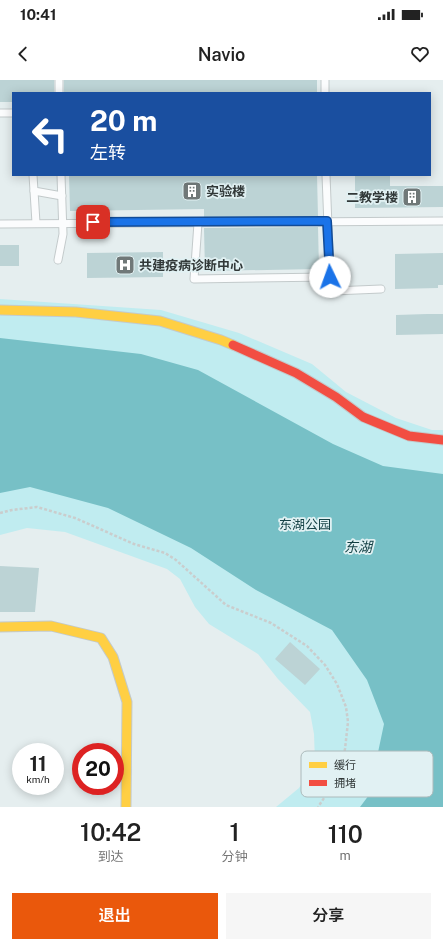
<!DOCTYPE html>
<html lang="zh">
<meta charset="utf-8">
<style>
body{margin:0;font-family:"Public Sans","Noto Sans SC",sans-serif;background:#f6f6f6;color:#222;height:100vh;display:flex;flex-direction:column;font-size:15px;white-space:nowrap}
*{box-sizing:border-box;margin:0}
p{font-size:13px;color:#767676}
.icon{flex:none;width:22px;height:22px;fill:none;stroke:currentColor;stroke-width:2;stroke-linecap:round;stroke-linejoin:round}
.map{position:relative;height:727px;overflow:hidden}
.side{display:flex;flex-direction:column;background:#fff;flex:1}
.side>*{flex:none}
.top-card{position:absolute;left:12px;top:12px;width:419px;height:84px;border-radius:0px;box-shadow:0 2px 10px #0003;background:#1a4fa0;color:#fff;overflow:hidden}
.speed{position:absolute;left:12px;top:663px;display:flex;gap:8px;font-size:20px;font-weight:700;text-align:center}
.speed>*{display:grid;place-content:center;width:52px;height:52px;border-radius:50%;background:#fff;box-shadow:0 2px 10px #0003;line-height:1}
.speed small{font-size:10px;font-weight:400}
.speed .limit{border:6px solid #d22;background:#fff;color:#111}
.pin{position:absolute;display:grid;place-items:center;width:34px;height:34px;color:#fff;margin:-17px;border-radius:8px;box-shadow:0 2px 6px #0006}
.me{position:absolute;width:44px;margin:-22px;rotate:357deg;stroke-linejoin:round;filter:drop-shadow(0 0 3px #0008)}
.turn{display:flex;align-items:center;gap:14px;height:84px;padding:0 12px;font-size:18px}
.turn .icon{width:52px;height:52px;stroke-width:2.5}
.turn b{display:block;font-size:28px;line-height:34px}
.eta{display:flex;justify-content:space-evenly;align-items:center;height:68px;text-align:center}
.eta b{font-size:24px;font-weight:600;line-height:28px}
.primary-button{display:flex;gap:8px;margin-top:auto;padding:8px 12px}
.primary-button a{flex:1;height:46px;border-radius:0px;background:#ea580c;color:#fff;font-size:16px;font-weight:600;line-height:46px;text-align:center}
.primary-button a+a{background:#f6f6f6;color:#222}
.status{display:flex;justify-content:space-between;align-items:center;height:28px;padding:0 20px;background:#fff;direction:ltr}
.status svg{height:11px;fill:currentColor}
header{display:flex;justify-content:space-between;align-items:center;height:52px;padding:0 12px;background:#fff;font-size:18px;font-weight:600}
.map>svg:first-child{display:block}
.green{fill:#c0ecf0}
.water{fill:#77c0c6}
.building{fill:#bcd3d5}
.lines{fill:none;stroke-linecap:round;stroke-linejoin:round}
.lane-casing{stroke:#c3cacb;stroke-width:9}
.slow-casing{stroke:#c3cacb;stroke-width:11}
.jam-casing{stroke:#c3cacb;stroke-width:11}
.path{stroke:#cacdcd;stroke-width:2.5;stroke-dasharray:3 2;stroke-linecap:butt}
.lane{stroke:#fbfcfd;stroke-width:7}
.slow{stroke:#ffcf43;stroke-width:9}
.jam{stroke:#f24e42;stroke-width:9}
.route-casing{stroke:#114b97;stroke-width:10}
.route{stroke:#1a73e8;stroke-width:7}
.labels{text-anchor:middle;stroke-width:3.5;stroke-linejoin:round;paint-order:stroke}
.poi-label{font-size:13px;font-weight:bold;fill:#313838;stroke:#e1f1f3;text-anchor:start}
.park-label{font-size:13px;fill:#174448;stroke:#e1f1f3}
.water-label{font-size:14px;font-style:italic;fill:#103e42;stroke:#e1f1f3}
.key{fill:#e1f1f3;stroke:#acbabb;stroke-width:1}
.key-label{font-size:11px;fill:#313838}
</style>
<div class="status"><b>10:41</b><svg viewBox="0 0 49 12"><path d="M0 12V9h3v3zM5 12V6h3v6zM10 12V3h3v9zM15 12V0h3v12zM26 1h20v11H26zM47 4h2v5h-2z"/></svg></div>
<header><svg class="icon" aria-label="back" viewBox="0 0 24 24"><path d="M15 5l-7 7 7 7"/></svg>Navio<svg class="icon" aria-label="heart" viewBox="0 0 24 24"><path d="M12 20l-8-8c-3-5 5-10 8-4 3-6 11-1 8 4z"/></svg></header>
<div class="map">
<svg width="443" height="727" viewBox="0 0 443 727">
<rect width="100%" height="100%" fill="#e5eeef"/>
<polygon class="green" points="0,219 161,230 239,253 312,284 346,312 396,338 432,350 443,350 443,727 276,727 299,708 315,682 314,654 310,632 278,599 258,574 209,544 195,527 180,499 167,489 65,452 27,448 0,455"/>
<polygon class="water" points="0,258 141,274 198,290 333,364 383,386 443,394 443,727 360,727 369,715 384,644 367,600 332,550 256,510 191,468 108,428 30,407 0,413"/>
<g class="building">
<polygon points="0,0 54,0 54,13 13,13 13,22 0,22"/>
<rect x="64" y="0" width="253" height="13"/>
<polygon points="69,95 317,95 318,137 204,138 204,129 70,131"/>
<polygon points="355,95 390,95 390,106 443,106 443,127 355,128"/>
<polygon points="318,147 319,189 205,191 204,148"/>
<rect x="0" y="165" width="19" height="21"/>
<polygon points="163,172 163,197 87,198 87,173"/>
<polygon points="443,173 443,205 438,205 438,208 395,209 395,174"/>
<polygon points="427,234 443,234 443,254 396,255 396,235"/>
<polygon points="0,486 39,488 35,532 0,532"/>
<polygon points="290,562 320,589 305,605 275,579"/>
</g>
<g class="lines">
<g class="lane-casing">
<g id="lane">
<polyline points="59,0 59,13"/>
<polyline points="325,0 325,13"/>
<polyline points="0,33 13,33"/>
<polyline points="33,95 34,111 62,116"/>
<polyline points="326,95 330,197 333,211 381,209"/>
<polyline points="34,111 36,143"/>
<polyline points="198,143 194,199 330,197"/>
<polyline points="0,144 443,141"/>
<polyline points="58,180 63,154 61,95"/>
</g>
</g>
<g class="slow-casing">
<g id="slow">
<polyline points="0,230 76,232 160,241 221,260 233,265"/>
<polyline points="0,547 51,546 101,558 113,577 127,622 126,727"/>
</g>
</g>
<g class="jam-casing">
<polyline id="jam" points="233,265 296,293 336,317 363,337 409,356 443,360"/>
</g>
<polyline class="path" points="0,433 12,430 37,427 75,438 134,464 165,473 176,480 226,525 271,543 307,566 325,585 337,604 346,627 348,642 345,669 336,700 318,727"/>
<use href="#lane" class="lane"/>
<use href="#slow" class="slow"/>
<use href="#jam" class="jam"/>
</g>
<g class="lines">
<g class="route-casing">
<polyline id="route" points="93,142 327,141 330,197"/>
</g>
<use href="#route" class="route"/>
</g>
<defs>
<g id="building-square" transform="scale(1)"><rect x="-9" y="-9" width="18" height="18" rx="4" fill="#707878" stroke="#e1f1f3"/><path d="M-4-6H4V6H1V3H-1V6H-4ZM-2.5-4.3h1.7v1.8h-1.7ZM.8-4.3h1.7v1.8H.8ZM-2.5-1h1.7V.8h-1.7ZM.8-1h1.7V.8H.8Z" fill="#fff"/></g>
<g id="hospital-square" transform="scale(1)"><rect x="-9" y="-9" width="18" height="18" rx="4" fill="#707878" stroke="#e1f1f3"/><path d="M-5-5h3v3.5h4V-5h3V5h-3V1.5h-4V5h-3Z" fill="#fff"/></g>
</defs>
<g fill-rule="evenodd">
<use href="#building-square" x="192" y="111"/>
<use href="#building-square" x="412" y="117"/>
<use href="#hospital-square" x="125" y="185"/>
</g>
<g class="labels">
<g class="poi-label">
<text x="206" y="116">实验楼</text>
<text x="398" y="122" text-anchor="end">二教学楼</text>
<text x="139" y="190">共建疫病诊断中心</text>
</g>
<g class="park-label">
<text x="305" y="449">东湖公园</text>
</g>
<g class="water-label">
<text x="358" y="472">东湖</text>
</g>
</g>
<rect x="301" y="671" width="132" height="46" rx="6" class="key"/>
<rect x="309" y="682" width="18" height="6" fill="#ffcf43"/>
<rect x="309" y="700" width="18" height="6" fill="#f24e42"/>
<g class="key-label">
<text x="334" y="689">缓行</text>
<text x="334" y="707">拥堵</text>
</g>
</svg>
<div class="speed"><div>11<small>km/h</small></div><div class="limit">20</div></div>
<div class="pin" style="left:93px;top:142px;background:#d93025"><svg class="icon" aria-label="arrive" viewBox="0 0 24 24"><path d="M6 21V4h12l-3 4 3 4H6"/></svg></div>
<svg class="me" style="left:330px;top:197px" viewBox="-20 -20 40 40"><circle r="19" fill="#fff"/><path d="M0-13L10 11 0 6-10 11z" fill="#1a73e8"/></svg>
<div class="top-card">
<div class="turn"><svg class="icon" aria-label="left" viewBox="0 0 24 24"><path d="M17 20v-9H6M10 6l-5 5 5 5"/></svg><div><b>20 m</b>左转</div></div>
</div>
</div>
<section class="side">
<div class="eta">
<div><b>10:42</b><p>到达</p></div>
<div><b>1</b><p>分钟</p></div>
<div><b>110</b><p>m</p></div>
</div>
<div class="primary-button"><a>退出</a><a>分享</a></div>
</section>
